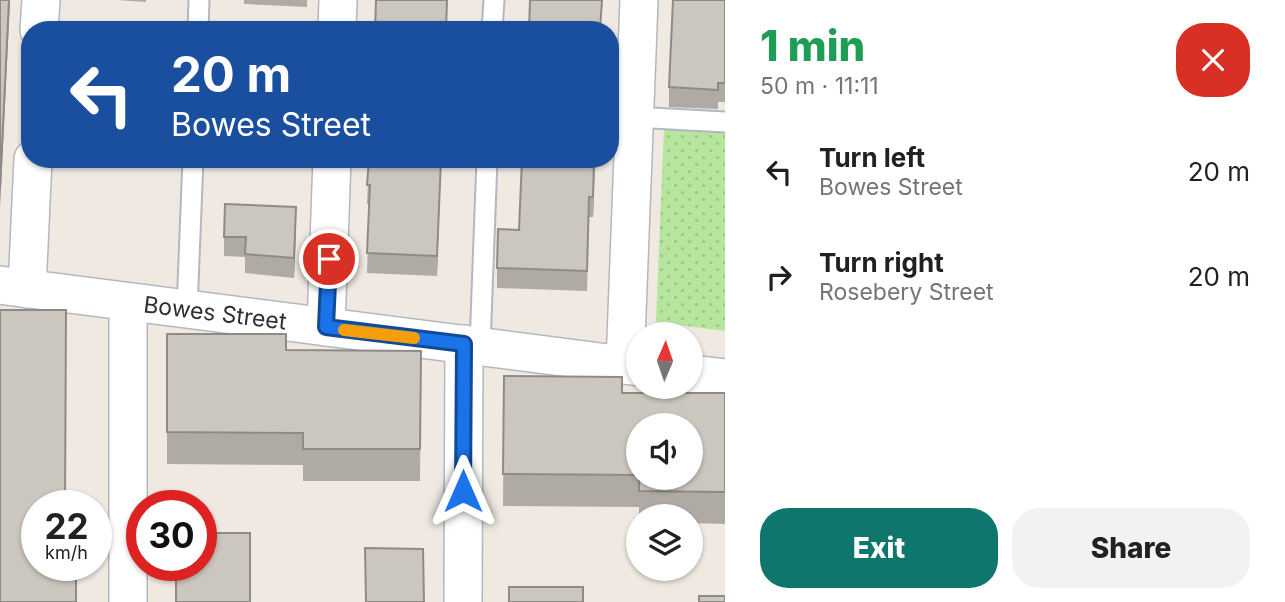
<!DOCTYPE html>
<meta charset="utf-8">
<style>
body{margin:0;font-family:Inter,sans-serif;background:#f2f2f2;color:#202124;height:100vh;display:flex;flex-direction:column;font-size:26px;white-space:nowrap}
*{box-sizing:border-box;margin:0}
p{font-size:23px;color:#757577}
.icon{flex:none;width:38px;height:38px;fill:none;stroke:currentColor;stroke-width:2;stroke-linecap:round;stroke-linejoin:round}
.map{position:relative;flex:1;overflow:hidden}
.drawer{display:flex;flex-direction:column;background:#fff;width:560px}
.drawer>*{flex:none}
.top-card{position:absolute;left:21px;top:21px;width:598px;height:147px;border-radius:28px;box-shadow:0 2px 5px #0004;background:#1a4fa0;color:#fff;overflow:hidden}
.needle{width:46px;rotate:2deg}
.fabs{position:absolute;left:626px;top:322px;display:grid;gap:14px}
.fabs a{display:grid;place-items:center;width:77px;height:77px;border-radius:50%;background:#fff;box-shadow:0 2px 5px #0004;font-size:35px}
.speed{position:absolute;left:21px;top:490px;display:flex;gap:14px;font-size:35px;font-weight:700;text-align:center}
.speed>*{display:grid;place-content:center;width:91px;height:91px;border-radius:50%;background:#fff;box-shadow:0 2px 5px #0004;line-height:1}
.speed small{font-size:18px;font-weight:400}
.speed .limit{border:10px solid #d22;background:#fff;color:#111}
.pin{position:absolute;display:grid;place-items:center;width:60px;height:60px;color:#fff;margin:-30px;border:4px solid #fff;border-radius:50%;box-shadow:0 2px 7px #0007}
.me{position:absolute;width:77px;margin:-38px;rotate:0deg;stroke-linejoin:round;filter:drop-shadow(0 0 5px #0008)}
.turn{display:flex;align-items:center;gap:24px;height:147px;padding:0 35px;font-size:32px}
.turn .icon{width:91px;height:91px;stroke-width:2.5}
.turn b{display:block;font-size:49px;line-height:60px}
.round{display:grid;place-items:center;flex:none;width:74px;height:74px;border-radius:28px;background:#f2f2f2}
.headline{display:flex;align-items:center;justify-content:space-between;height:119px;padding:0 35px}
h1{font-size:42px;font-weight:800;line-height:52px;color:#1e9e55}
.button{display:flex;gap:14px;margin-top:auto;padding:14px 35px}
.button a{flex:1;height:80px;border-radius:28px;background:#0f766e;color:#fff;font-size:28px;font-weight:800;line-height:80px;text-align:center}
.button a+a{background:#f2f2f2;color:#202124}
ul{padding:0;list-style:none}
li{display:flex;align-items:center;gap:21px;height:105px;padding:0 35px}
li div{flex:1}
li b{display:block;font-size:26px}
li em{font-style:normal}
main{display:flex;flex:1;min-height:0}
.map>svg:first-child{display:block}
.garden{fill:url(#garden-dots)}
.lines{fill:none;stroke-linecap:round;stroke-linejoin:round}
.service-casing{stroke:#b4b7c1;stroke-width:23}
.minor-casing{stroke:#b4b7c1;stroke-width:40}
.service{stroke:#fff;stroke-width:19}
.minor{stroke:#fff;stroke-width:37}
.wall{fill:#afaba4;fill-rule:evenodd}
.shaded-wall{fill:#8e8b86}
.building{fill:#cbc7bf;stroke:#8e8b86;stroke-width:2}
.route-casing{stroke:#114b97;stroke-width:18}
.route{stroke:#1a73e8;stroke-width:12}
.slow{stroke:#f59e0b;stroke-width:12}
.labels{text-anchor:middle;stroke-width:7;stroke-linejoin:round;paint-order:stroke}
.street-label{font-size:23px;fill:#2e2e2e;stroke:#fff}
</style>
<main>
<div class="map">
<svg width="725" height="602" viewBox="0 0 725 602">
<defs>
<pattern id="garden-dots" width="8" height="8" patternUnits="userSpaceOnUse" patternTransform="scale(1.75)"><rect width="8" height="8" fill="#b6e59e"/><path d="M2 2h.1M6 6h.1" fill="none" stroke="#9dc588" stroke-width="1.8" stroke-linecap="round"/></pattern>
</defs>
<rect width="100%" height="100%" fill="#efe9e1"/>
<polygon class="garden" points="664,128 725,131 725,331 656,322"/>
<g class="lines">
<g class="service-casing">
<g id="service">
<polyline points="198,30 199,0"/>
<polyline points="492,30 494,0"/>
<polyline points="634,117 725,122"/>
<polyline points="187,310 193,159"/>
<polyline points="480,346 487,159"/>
</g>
</g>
<g class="minor-casing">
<g id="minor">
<polyline points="39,30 41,0"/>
<polyline points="337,30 338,0"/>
<polyline points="0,285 639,367"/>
<polyline points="27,289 33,159"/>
<polyline points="326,327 332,159"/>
<polyline points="625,365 639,0"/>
<polyline points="691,374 725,378"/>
<polyline points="128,602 128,302"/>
<polyline points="463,602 464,344"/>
</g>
</g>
<use href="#service" class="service"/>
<use href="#minor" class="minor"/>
</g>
<g class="wall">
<polygon points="117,0 146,0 146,2"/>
<polygon points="244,0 307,0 307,7 244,4"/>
<polygon points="725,0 725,102 718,102 718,109 669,107 669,87"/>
<polygon points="369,159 441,159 437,276 367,273 369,204 367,204"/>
<polygon points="595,159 593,217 589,217 587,291 497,288 497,268 519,230"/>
<polygon points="296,227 294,278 245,273 245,257 224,256 224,237"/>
<polygon points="167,334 286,350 421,351 420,481 303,481 303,465 167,464"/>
<path d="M 504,376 L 622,393 L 725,393 L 725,524 L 691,523 L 691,516 L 639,516 L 639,507 L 503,506 ZM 639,425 L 691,478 L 639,478 Z"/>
</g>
<g class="shaded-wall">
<polygon points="9,0 10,0 0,208 0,189"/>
<polygon points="441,159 437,276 437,256"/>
<polygon points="594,159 595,159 593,217 593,197"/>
<polygon points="296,207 296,227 294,278 294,258"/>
</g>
<g class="building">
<polygon points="0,0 9,0 0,189"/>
<polygon points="376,0 447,0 446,30 375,30"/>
<polygon points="530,0 602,0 600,30 529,30"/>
<polygon points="673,0 725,0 725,83 718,83 718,90 669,87"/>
<polygon points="369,159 441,159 437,256 367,253 370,185 367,185"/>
<polygon points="522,159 594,159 593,197 589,197 587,271 497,268 498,229 519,230"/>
<polygon points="225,204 296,207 294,258 245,254 246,237 224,237"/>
<polygon points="0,310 66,310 65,506 37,506 37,565 76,565 76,602 0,602"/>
<polygon points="167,334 286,334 286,350 421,351 420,449 303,449 303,433 167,432"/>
<polygon points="504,376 622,377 622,393 725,393 725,492 639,491 639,478 691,478 691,425 639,425 639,475 503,474"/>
<polygon points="201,533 250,533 250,602 176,602 176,565 201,565"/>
<polygon points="365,548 423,549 424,602 366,602"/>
<rect x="509" y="587" width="74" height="15"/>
<rect x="699" y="596" width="26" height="6"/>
</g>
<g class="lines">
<g class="route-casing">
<polyline id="route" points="329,259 326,327 464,344 463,491"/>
</g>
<use href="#route" class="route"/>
<polyline class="slow" points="344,330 414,338"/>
</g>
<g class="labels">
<g class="street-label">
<text transform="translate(215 313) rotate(7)" y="8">Bowes Street</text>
</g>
</g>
</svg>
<div class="fabs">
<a><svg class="needle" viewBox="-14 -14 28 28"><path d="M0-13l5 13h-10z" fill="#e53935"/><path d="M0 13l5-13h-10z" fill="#757577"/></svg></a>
<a><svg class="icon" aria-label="sound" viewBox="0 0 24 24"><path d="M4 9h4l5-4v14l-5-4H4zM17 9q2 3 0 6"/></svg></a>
<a><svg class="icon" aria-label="layers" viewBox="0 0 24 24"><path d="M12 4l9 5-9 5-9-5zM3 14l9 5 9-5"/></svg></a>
</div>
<div class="speed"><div>22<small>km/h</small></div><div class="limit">30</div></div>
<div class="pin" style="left:329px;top:259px;background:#d93025"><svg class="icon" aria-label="arrive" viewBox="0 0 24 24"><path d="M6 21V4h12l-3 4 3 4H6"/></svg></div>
<svg class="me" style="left:463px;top:491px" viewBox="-20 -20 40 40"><path d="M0-17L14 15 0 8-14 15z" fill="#1a73e8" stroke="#fff" stroke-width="4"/></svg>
<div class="top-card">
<div class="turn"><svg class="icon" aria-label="left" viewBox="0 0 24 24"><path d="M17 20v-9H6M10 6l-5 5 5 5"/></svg><div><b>20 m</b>Bowes Street</div></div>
</div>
</div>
<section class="drawer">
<div class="headline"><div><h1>1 min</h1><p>50 m · 11:11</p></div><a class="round" style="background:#d93025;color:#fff"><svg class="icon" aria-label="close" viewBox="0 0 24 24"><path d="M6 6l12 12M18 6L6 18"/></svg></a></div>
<ul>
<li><svg class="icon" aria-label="left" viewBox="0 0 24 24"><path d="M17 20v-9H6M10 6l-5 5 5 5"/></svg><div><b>Turn left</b><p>Bowes Street</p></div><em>20 m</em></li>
<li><svg class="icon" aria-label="right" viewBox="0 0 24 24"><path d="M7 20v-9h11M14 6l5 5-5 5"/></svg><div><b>Turn right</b><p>Rosebery Street</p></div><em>20 m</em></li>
</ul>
<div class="button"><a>Exit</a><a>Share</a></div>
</section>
</main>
